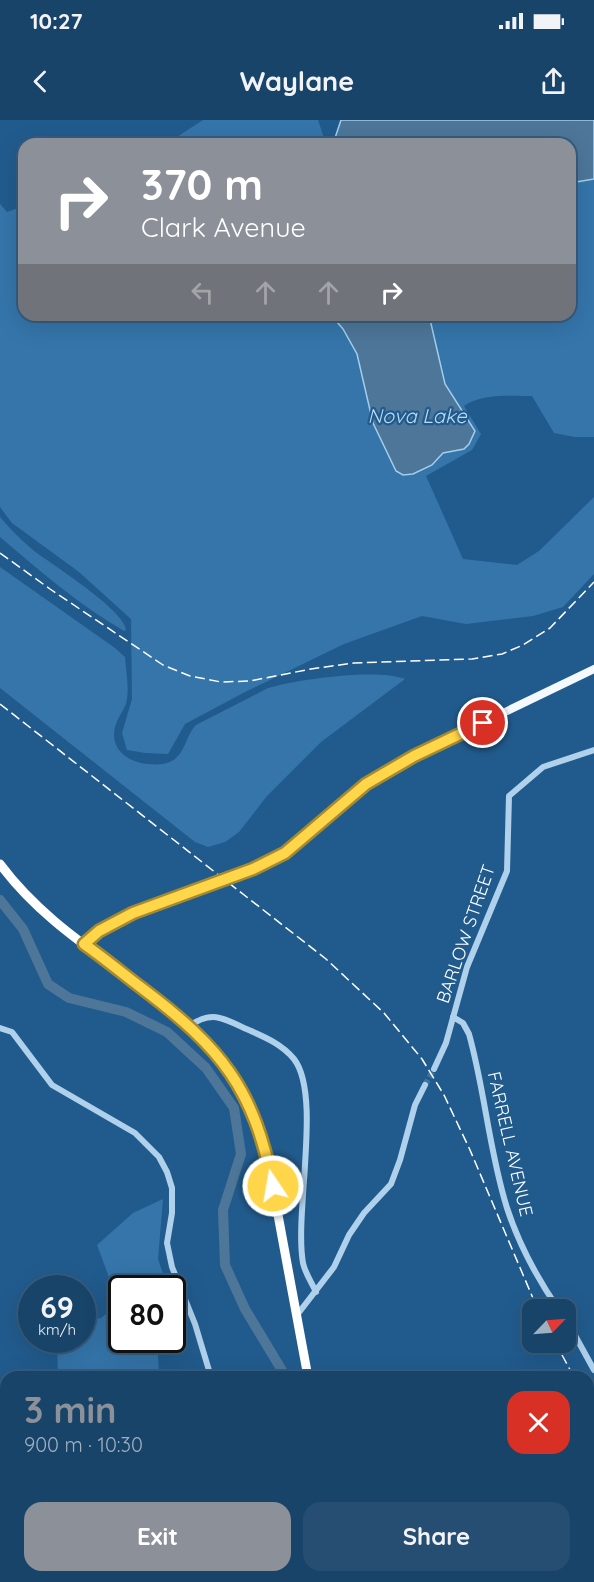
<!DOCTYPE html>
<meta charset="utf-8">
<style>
body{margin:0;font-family:Quicksand,sans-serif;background:#264e72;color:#f1f3f6;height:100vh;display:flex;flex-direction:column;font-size:22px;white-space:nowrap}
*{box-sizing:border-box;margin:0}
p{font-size:20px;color:#9fb0c1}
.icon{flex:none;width:33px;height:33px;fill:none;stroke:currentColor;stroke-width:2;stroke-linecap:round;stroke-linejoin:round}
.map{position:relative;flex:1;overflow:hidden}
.side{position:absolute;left:0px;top:1251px;width:594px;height:212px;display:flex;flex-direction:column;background:#19446a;border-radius:18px 18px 0 0;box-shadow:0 6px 24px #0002,0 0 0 2px #375c7e}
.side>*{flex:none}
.banner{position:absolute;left:18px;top:18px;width:558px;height:183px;border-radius:18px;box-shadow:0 6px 24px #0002,0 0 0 2px #375c7e;background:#8c9099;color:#fff;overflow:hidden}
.needle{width:39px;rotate:65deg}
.fabs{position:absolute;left:522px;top:1179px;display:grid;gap:12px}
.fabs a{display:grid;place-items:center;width:54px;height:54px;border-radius:12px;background:#19446a;box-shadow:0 6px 24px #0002,0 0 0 2px #375c7e;font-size:30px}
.speed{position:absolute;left:18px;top:1155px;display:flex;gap:12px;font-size:30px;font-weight:700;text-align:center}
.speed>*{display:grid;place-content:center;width:78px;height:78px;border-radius:50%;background:#19446a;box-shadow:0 6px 24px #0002,0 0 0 2px #375c7e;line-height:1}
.speed small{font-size:15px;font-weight:400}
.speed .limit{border:3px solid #111;border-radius:9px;background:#fff;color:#111}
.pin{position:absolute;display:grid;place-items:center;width:51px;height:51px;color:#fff;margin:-26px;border:3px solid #fff;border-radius:50%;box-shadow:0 2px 6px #0007}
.me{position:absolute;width:66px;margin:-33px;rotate:348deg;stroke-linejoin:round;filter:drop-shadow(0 0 4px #0008)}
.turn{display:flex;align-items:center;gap:21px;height:126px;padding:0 24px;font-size:27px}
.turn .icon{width:78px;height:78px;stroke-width:2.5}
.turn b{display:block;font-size:42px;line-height:51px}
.lanes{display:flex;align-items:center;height:57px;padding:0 24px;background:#0003;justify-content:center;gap:30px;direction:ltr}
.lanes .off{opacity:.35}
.round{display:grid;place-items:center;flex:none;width:63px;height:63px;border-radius:18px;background:#264e72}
.headline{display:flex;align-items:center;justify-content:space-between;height:102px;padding:0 24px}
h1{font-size:36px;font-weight:800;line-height:45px;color:#8c9099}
.button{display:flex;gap:12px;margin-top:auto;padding:12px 24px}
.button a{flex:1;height:69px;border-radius:18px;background:#8c9099;color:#fff;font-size:24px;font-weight:800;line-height:69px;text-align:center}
.button a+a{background:#264e72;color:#f1f3f6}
.status{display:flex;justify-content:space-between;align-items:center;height:42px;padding:0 30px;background:#19446a;direction:ltr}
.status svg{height:16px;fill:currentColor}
header{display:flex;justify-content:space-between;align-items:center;height:78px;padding:0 24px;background:#19446a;font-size:27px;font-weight:800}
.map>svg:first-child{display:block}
.green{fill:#3575aa}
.water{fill:#4d7699;stroke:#a3cded;stroke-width:1.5}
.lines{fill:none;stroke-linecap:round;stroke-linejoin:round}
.river{stroke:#4d7699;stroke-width:10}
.minor-tunnel{stroke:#42749e;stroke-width:6;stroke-dasharray:6 3;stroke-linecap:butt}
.minor{stroke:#afd1ec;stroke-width:6}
.major{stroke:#f4f9fe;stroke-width:8}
.highway{stroke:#fff;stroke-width:9}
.rail{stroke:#fff;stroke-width:1.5;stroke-dasharray:10 4.5;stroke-linecap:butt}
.route-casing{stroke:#a68a30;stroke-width:15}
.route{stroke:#ffd54a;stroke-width:10}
.labels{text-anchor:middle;stroke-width:4.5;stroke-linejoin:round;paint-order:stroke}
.street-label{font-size:18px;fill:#fff;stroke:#215b8d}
.water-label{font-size:20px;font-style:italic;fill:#bbdaf3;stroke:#215b8d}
</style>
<div class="status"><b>10:27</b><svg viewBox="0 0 49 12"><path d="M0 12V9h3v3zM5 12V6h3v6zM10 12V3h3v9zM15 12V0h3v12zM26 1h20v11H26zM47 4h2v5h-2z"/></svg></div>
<header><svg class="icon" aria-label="back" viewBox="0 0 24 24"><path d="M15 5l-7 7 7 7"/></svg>Waylane<svg class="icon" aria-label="share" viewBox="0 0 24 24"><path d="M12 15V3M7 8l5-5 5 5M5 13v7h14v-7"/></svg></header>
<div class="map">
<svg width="594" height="1462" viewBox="0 0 594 1462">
<rect width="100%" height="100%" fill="#215b8d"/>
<g class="green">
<polygon points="203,0 318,0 325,21 324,24 166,24"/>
<path d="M 594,59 L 594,317 L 575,317 L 554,313 L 532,276 C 511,276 482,273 464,286 L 481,314 L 472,330 L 426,356 L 463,439 L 517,445 L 539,431 L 594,377 L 594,454 L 563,487 L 533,496 L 466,504 L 422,496 L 344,524 L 245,572 L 185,604 L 168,634 L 145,633 L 127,630 L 122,613 L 132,579 L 131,499 L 79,452 L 12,403 L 0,387 L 0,84 L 7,92 L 24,86 L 24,195 L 570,195 L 570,63 Z"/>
<path d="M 0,397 C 10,409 21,420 33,430 C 51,444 125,490 126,510 L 124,511 C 79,485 39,450 0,417 Z"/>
<path d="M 0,447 L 115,528 L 125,537 C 126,551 129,566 127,579 C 126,588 119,595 116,604 C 108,627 126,642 147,644 C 157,645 170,645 177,637 C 186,628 187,614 196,605 L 268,568 C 298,559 377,548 405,559 L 321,622 L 267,676 L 239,712 L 225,722 L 208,727 L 195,722 L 0,568 Z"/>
<polygon points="163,1079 158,1139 168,1168 122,1168 122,1220 159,1220 158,1235 159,1257 58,1257 57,1220 82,1220 83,1201 101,1198 119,1184 97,1125 133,1093"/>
<polygon points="6,1335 6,1456 225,1456 225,1462 0,1462 0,1343"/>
<polygon points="594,1425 594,1462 537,1462 545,1457 588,1456 588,1429"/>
</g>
<g class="water">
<polygon points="341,0 594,0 594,59 570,63 570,24 333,24"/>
<polygon points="331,195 429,195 445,264 475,311 469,324 464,329 443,333 432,345 413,354 403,355 396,351 373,303 357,234 343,209"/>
</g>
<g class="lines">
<g class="river">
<polyline points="0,780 23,809 48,864 69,878 126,892 167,912 206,948 234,988 241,1034 223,1090 225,1145 245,1189 286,1257"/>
<polyline points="301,1456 304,1462"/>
</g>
<polyline class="minor-tunnel" points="425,965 434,949"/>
<g class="minor">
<path d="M 453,897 L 463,903 L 469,914 C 485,971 489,1031 507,1088 C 519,1125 537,1158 559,1190"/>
<path d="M 189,906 C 211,891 222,897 244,908 C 262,916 281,923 294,939 C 322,975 294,1093 303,1143 C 305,1153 312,1163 316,1172"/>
<polyline points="0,908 12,912 52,965 135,1013 159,1037 167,1052 172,1068 172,1093 167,1123 172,1147 195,1204 211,1257"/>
<polyline points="434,949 446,923 467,847 507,751 509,676 543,647 594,630"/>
<polyline points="297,1195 334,1147 349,1115 364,1093 391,1064 400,1040 415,985 425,965"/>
<polyline points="566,1199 594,1250"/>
<polyline points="264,1456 266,1462"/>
</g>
<polyline class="major" points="84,824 98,811 133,793 253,749 285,733 366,664 414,636 594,549"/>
<g class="highway">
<path d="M 0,744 C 52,814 126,848 190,906 C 259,968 267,1036 283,1122 C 291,1167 300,1212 308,1257"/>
<polyline points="372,1456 374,1462"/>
</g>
<g class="rail">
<polyline points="0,433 50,469 163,545 190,556 221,562 250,561 311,549 354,543 472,539 502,534 523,525 550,508 594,462"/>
<polyline points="0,584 326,839 384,893 422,939 444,975 470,1030 538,1190"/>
<polyline points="555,1222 574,1257"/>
<polyline points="588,1281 594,1290"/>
</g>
</g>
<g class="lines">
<g class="route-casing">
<path id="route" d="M 273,1066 C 254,968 221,928 143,869 C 123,854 104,838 84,824 L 99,811 L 133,793 L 253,749 L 285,733 L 366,664 L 414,636 L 483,603"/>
</g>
<use href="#route" class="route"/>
</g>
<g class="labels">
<g class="street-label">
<text transform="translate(466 814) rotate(-71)" y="6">BARLOW STREET</text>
<text transform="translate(510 1024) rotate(77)" y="6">FARRELL AVENUE</text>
</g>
<g class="water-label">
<text x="417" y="303">Nova Lake</text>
</g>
</g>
</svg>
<div class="fabs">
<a><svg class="needle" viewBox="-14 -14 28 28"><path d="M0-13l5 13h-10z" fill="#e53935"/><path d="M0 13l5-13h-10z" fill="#9fb0c1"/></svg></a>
</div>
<div class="speed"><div>69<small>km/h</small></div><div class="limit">80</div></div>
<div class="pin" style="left:483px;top:603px;background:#d93025"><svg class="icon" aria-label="arrive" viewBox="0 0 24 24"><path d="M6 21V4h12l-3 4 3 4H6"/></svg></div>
<svg class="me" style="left:273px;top:1066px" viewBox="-20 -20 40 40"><circle r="17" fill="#ffd54a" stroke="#fff" stroke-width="3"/><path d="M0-11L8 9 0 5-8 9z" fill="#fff"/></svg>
<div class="banner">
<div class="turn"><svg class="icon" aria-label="right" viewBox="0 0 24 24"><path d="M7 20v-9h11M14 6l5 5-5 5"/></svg><div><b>370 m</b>Clark Avenue</div></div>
<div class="lanes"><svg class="icon off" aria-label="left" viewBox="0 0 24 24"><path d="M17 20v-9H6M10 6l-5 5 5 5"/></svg><svg class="icon off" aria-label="ahead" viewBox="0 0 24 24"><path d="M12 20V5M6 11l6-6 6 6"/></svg><svg class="icon off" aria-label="ahead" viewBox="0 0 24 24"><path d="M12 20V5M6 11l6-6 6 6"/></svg><svg class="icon" aria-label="right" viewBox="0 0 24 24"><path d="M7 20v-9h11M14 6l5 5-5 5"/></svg></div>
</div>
<section class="side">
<div class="headline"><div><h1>3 min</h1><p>900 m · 10:30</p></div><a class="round" style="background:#d93025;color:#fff"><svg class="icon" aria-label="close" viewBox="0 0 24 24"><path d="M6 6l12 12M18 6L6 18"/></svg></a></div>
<div class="button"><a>Exit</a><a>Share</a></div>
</section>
</div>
